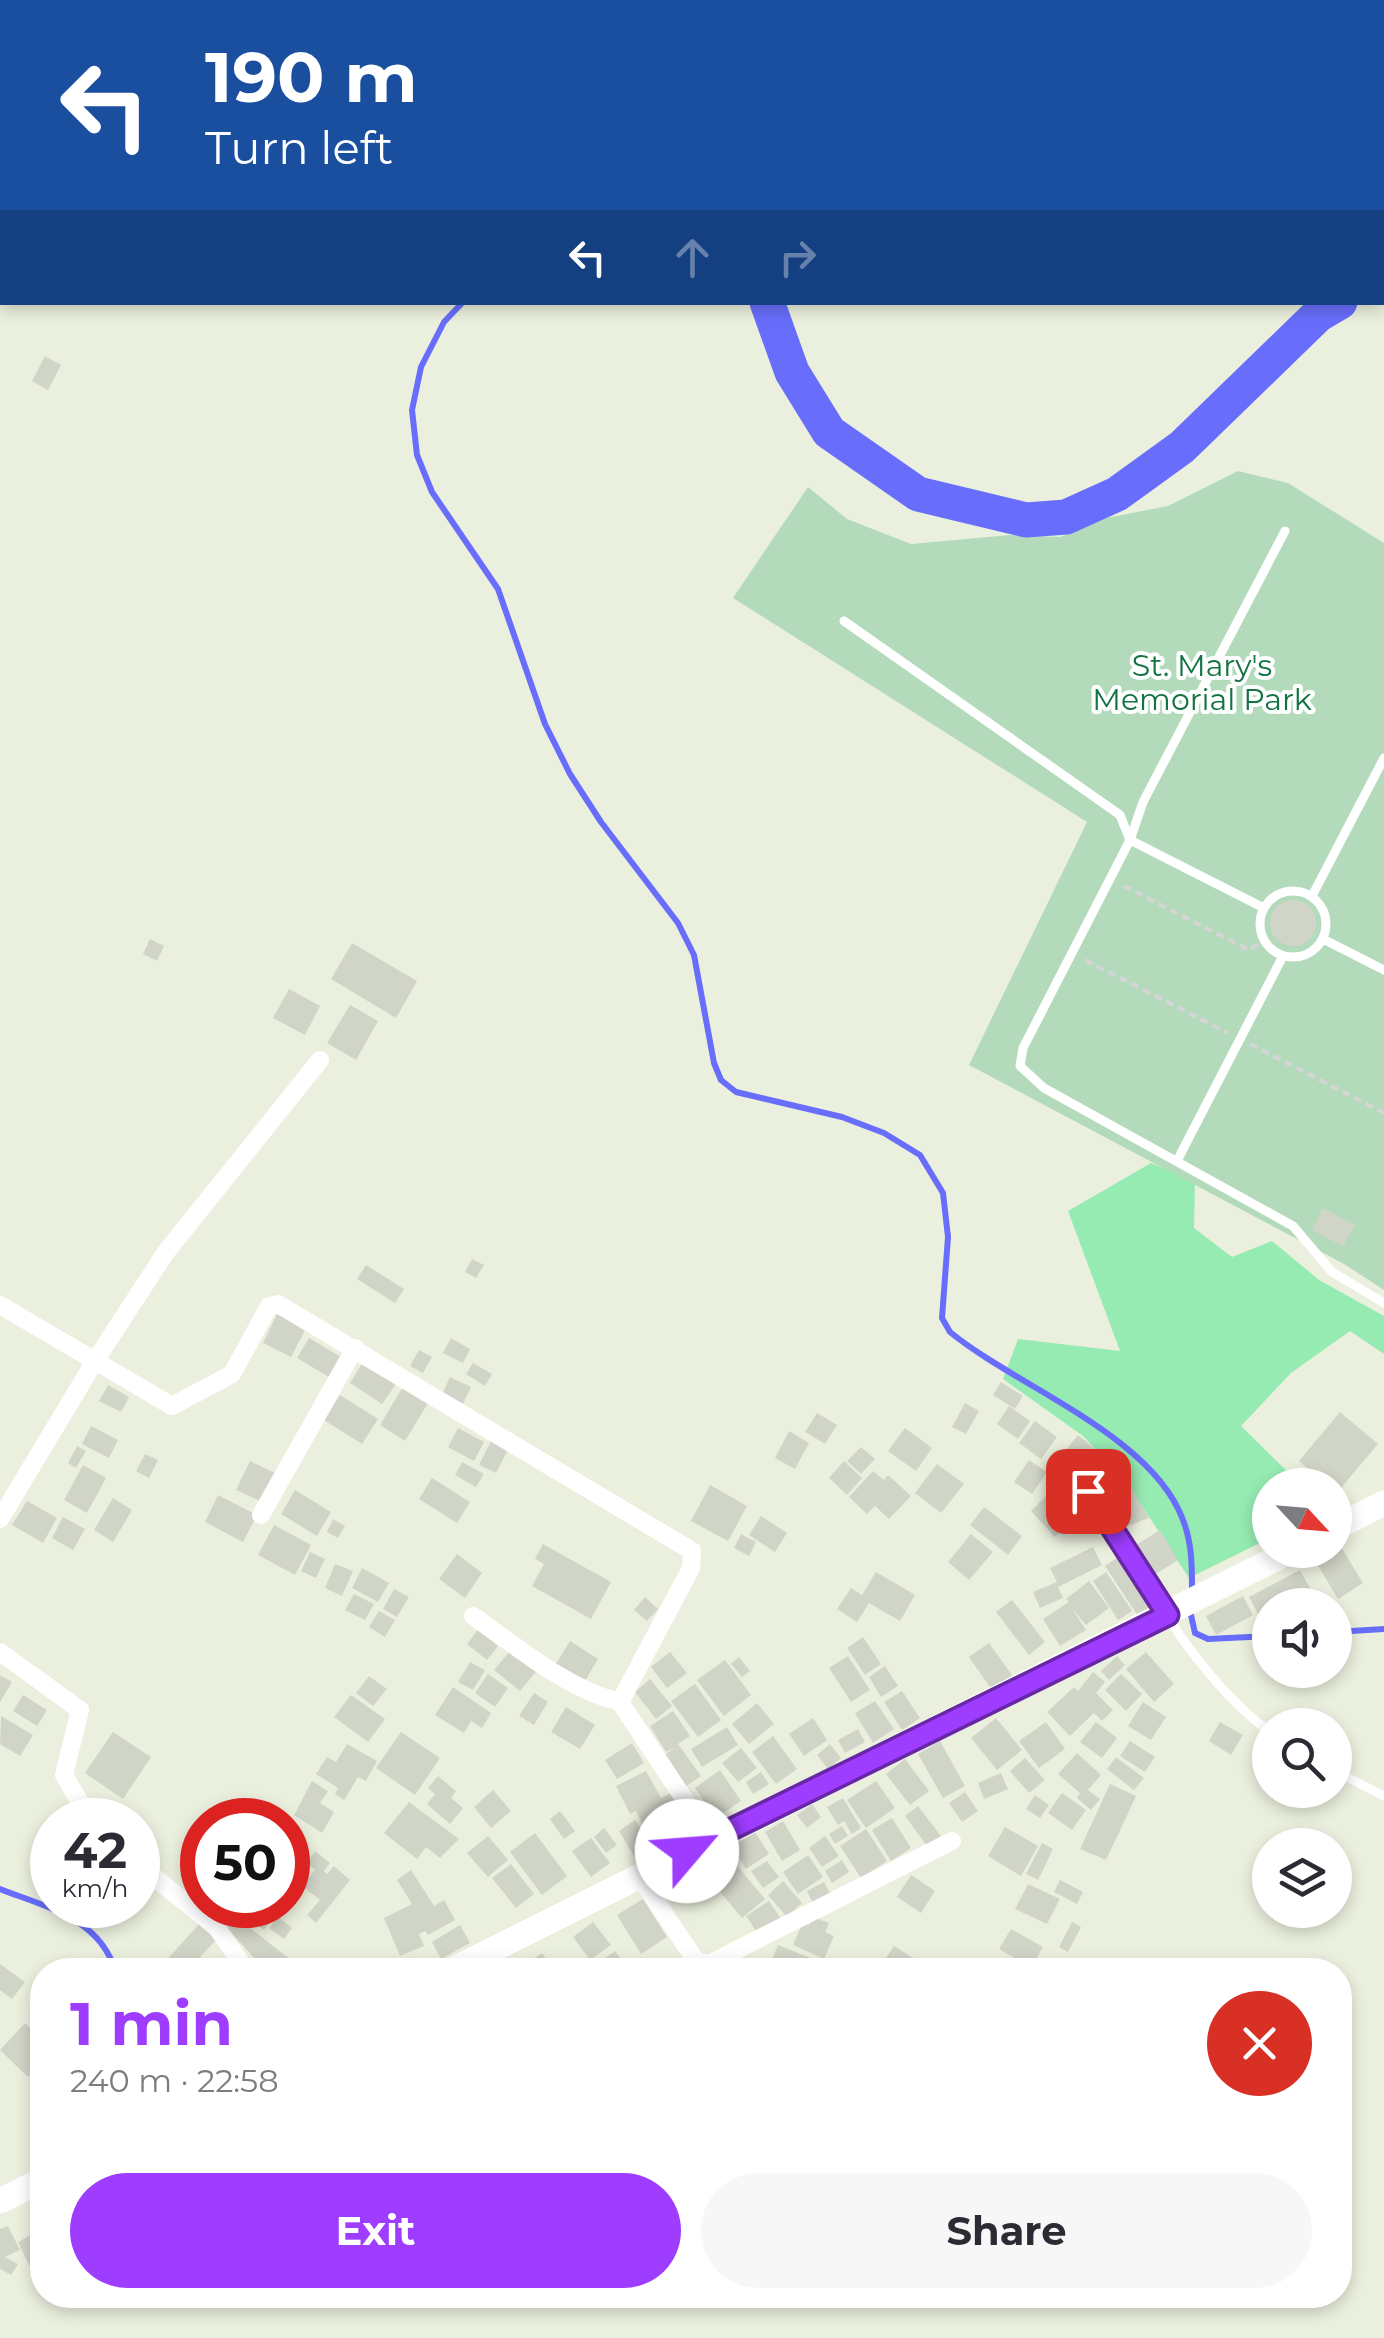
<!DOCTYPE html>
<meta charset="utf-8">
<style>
body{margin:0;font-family:Montserrat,sans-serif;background:#f7f7f7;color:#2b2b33;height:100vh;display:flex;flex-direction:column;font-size:38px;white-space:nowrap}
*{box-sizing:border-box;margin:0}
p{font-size:32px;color:#7c7c81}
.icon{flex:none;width:55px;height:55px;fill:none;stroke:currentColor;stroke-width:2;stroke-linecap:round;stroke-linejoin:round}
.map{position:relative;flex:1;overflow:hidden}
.panel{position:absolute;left:30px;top:1958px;width:1322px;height:350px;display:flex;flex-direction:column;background:#fff;border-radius:40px;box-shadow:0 5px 15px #0003}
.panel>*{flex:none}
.banner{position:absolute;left:0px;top:0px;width:1385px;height:305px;box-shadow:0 5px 15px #0003;background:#1a4fa0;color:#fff;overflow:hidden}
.needle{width:65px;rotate:116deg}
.fabs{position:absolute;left:1252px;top:1468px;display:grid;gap:20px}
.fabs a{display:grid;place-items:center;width:100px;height:100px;border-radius:50%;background:#fff;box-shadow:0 5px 15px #0003;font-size:50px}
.speed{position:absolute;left:30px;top:1798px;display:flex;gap:20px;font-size:50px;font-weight:700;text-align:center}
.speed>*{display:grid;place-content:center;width:130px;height:130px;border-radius:50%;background:#fff;box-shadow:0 5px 15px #0003;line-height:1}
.speed small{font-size:25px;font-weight:400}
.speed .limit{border:15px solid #d22;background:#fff;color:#111}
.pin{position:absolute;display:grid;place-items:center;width:85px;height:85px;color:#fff;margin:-42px;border-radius:20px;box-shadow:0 5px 15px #0006}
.me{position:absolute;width:110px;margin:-55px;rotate:63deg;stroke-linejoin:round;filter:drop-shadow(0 0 8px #0008)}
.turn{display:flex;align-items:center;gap:35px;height:210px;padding:0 40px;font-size:45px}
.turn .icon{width:130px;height:130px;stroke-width:2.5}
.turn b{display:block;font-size:70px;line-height:85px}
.lanes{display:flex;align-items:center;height:95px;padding:0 40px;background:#0003;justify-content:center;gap:50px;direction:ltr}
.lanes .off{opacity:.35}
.round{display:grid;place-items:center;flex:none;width:105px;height:105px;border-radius:52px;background:#f7f7f7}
.head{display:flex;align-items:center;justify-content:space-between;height:170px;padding:0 40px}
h1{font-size:60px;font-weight:700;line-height:75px;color:#9e3cff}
.cta{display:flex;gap:20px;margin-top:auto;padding:20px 40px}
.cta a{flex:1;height:115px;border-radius:60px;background:#9e3cff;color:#fff;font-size:40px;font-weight:700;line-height:115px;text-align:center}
.cta a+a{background:#f7f7f7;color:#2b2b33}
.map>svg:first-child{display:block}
.green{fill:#96ebb3}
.cemetery{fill:#b3dbbb}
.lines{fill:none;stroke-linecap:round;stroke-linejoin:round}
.stream{stroke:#686efb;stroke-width:6}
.river{stroke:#686efb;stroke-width:35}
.building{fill:#d1d5c7}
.path{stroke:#d5d5d5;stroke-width:4;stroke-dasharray:8 5;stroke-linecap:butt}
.service{stroke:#fff;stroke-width:9}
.minor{stroke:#fff;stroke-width:18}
.secondary{stroke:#fff;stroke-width:25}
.route-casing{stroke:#6727a6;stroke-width:25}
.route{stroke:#9e3cff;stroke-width:18}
.labels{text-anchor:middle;stroke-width:8;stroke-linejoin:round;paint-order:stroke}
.park-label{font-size:30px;fill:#137442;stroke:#fff}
</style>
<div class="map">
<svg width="1384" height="2338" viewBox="0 0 1384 2338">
<rect width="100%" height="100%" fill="#ebf0de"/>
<polygon class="green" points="1151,1163 1195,1180 1194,1228 1232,1257 1272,1241 1319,1280 1384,1316 1384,1354 1350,1331 1291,1373 1241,1426 1301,1485 1270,1485 1270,1538 1189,1578 1125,1480 1083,1436 1003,1379 1018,1339 1120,1351 1068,1211"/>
<polygon class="cemetery" points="1238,471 1288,483 1384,543 1384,1290 1344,1264 969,1065 1087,822 733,598 808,487 847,519 911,544 1010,535 1060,537 1106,518 1168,506"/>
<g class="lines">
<g class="stream">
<path d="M 463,302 L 444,322 L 421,367 L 412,410 L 417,455 L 432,492 L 498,589 L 545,724 L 570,774 L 601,822 L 678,923 L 694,955 L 714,1063 L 721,1080 L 736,1092 L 842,1117 L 884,1133 L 920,1155 L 943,1193 L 948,1237 L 942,1318 L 950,1332 C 1017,1387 1152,1435 1183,1520 C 1192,1543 1192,1566 1192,1589"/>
<polyline points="1191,1615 1195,1633 1208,1639 1270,1636"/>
<polyline points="1335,1632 1384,1629"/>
<path d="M 0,1889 C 46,1907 99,1918 115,1970"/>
</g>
<g class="river">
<polyline points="358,0 364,2"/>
<polyline points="1382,278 1384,277"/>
<polyline points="767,302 792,372 829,432 918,494 1026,520 1066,517 1117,494 1182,447 1318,315 1340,302"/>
</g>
</g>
<g class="building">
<polygon points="45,356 61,365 48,390 32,381"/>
<circle cx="1293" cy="923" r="23"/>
<polygon points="150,939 164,946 157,961 143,954"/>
<polygon points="352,943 417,981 396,1018 331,979"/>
<polygon points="289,989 320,1006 305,1035 273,1018"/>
<polygon points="350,1005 378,1021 356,1060 327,1043"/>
<polygon points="1323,1208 1355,1225 1343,1246 1312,1230"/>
<polygon points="472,1259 484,1265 476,1278 465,1272"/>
<polygon points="366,1265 404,1289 395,1303 357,1279"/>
<polygon points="277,1314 306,1328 291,1357 263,1343"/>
<polygon points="309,1338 341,1357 329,1377 297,1358"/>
<polygon points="451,1338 470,1349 463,1363 443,1353"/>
<polygon points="419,1350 432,1357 423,1373 410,1366"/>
<polygon points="363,1362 396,1384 382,1404 350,1383"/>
<polygon points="473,1363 492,1374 485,1386 466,1374"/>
<polygon points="450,1377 471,1387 463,1404 442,1394"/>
<polygon points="1001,1382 1023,1396 1015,1409 993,1395"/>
<polygon points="108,1385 129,1397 121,1412 99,1401"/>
<polygon points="403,1387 428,1403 405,1441 380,1425"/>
<polygon points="340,1395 378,1419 362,1444 324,1420"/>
<polygon points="965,1403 979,1411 966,1434 952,1427"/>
<polygon points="1009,1406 1030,1421 1018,1439 997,1424"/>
<polygon points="1340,1412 1378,1444 1335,1495 1335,1485 1327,1485 1299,1461"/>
<polygon points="817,1413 837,1425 825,1444 805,1432"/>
<polygon points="1035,1421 1057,1437 1041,1459 1019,1443"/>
<polygon points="91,1426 118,1440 109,1458 82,1444"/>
<polygon points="458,1428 484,1442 474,1461 448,1447"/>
<polygon points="905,1428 932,1448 916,1471 888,1451"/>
<polygon points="789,1431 809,1443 795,1469 775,1458"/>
<polygon points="1078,1435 1116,1466 1105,1480 1066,1450"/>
<polygon points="491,1441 508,1450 496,1473 479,1465"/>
<polygon points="77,1446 86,1451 76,1468 68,1463"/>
<polygon points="861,1447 875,1459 861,1474 847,1461"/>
<polygon points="1057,1450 1083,1469 1062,1492 1046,1480 1054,1469 1047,1463"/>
<polygon points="145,1454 158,1460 149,1478 136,1471"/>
<polygon points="1029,1460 1047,1472 1032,1494 1014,1482"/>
<polygon points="250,1461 277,1474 263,1502 236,1490"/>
<polygon points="844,1461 862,1478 847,1495 829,1478"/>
<polygon points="462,1462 484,1474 476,1487 455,1475"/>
<polygon points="937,1464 964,1484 941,1513 915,1493"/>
<polygon points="83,1465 106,1478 87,1513 64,1500"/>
<polygon points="873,1471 884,1480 888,1475 911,1496 889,1519 875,1506 867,1514 849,1497"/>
<polygon points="1124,1476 1149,1518 1125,1527 1101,1488"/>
<polygon points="432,1478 470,1502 457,1523 419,1499"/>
<polygon points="710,1485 747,1506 728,1541 691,1521"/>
<polygon points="1053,1489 1078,1514 1055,1537 1031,1511"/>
<polygon points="295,1490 331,1512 317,1536 281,1514"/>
<polygon points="218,1495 257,1515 243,1542 205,1522"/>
<polygon points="113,1498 132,1510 113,1542 94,1530"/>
<polygon points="27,1501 57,1518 43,1543 12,1525"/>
<polygon points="984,1507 1022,1536 1008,1555 970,1525"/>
<polygon points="761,1516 787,1533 775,1552 749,1535"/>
<polygon points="63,1517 85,1529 73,1550 52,1538"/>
<polygon points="333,1519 345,1526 338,1538 327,1532"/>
<polygon points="274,1525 311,1545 295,1575 258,1555"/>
<polygon points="1160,1530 1178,1560 1148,1579 1130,1549"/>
<polygon points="741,1534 756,1542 749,1556 734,1548"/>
<polygon points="971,1534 993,1552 969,1580 948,1562"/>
<polygon points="543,1544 611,1582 591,1619 532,1586 544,1564 535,1559"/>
<polygon points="1093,1547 1102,1565 1058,1587 1063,1598 1040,1608 1033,1592 1057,1582 1050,1568"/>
<polygon points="1341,1547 1363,1583 1338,1599 1316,1562"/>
<polygon points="310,1552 325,1559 316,1578 301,1571"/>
<polygon points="1124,1553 1157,1604 1138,1616 1105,1566"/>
<polygon points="457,1554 482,1573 465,1598 439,1579"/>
<polygon points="335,1564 353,1571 342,1596 325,1588"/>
<polygon points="362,1568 389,1583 378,1602 352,1588"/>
<polygon points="1300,1570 1316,1599 1305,1605 1270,1605 1270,1624 1265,1627 1249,1597"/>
<polygon points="876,1572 915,1595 900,1621 869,1603 857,1622 837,1609 851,1588 862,1595"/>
<polygon points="1106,1572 1132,1611 1118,1620 1093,1581"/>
<polygon points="1089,1581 1109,1608 1086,1625 1071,1607 1086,1630 1060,1646 1043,1619 1069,1602 1066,1599"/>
<polygon points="394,1589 409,1597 397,1617 383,1609"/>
<polygon points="354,1594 374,1604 365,1620 345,1610"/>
<polygon points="1243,1596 1253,1615 1216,1635 1206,1616"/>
<polygon points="645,1597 658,1609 647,1621 634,1610"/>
<polygon points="1012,1600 1045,1642 1029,1655 996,1612"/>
<polygon points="379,1611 395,1620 385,1637 369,1627"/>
<polygon points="478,1630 498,1646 487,1660 467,1644"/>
<polygon points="863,1637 881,1664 865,1675 847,1648"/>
<polygon points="570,1641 598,1659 585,1681 556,1664"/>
<polygon points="989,1643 1012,1675 992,1690 969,1657"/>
<polygon points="510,1651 536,1672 520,1691 494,1670"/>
<polygon points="670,1652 687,1673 667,1688 651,1667"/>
<polygon points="1146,1652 1174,1684 1154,1702 1126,1669"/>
<polygon points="848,1656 870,1690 851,1702 829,1668"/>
<polygon points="1117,1656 1125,1665 1109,1680 1101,1671"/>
<polygon points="739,1657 750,1671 742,1677 731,1664"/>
<polygon points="725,1660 751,1695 724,1716 697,1680"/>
<polygon points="470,1662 485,1670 473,1690 458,1682"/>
<polygon points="885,1666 898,1686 881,1697 869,1677"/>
<polygon points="1093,1672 1105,1682 1096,1693 1113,1710 1102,1721 1094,1713 1070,1736 1047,1712 1074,1687 1078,1691"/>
<polygon points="488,1674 508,1688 495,1707 475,1693"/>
<polygon points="1121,1674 1142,1694 1126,1711 1105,1690"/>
<polygon points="0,1675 12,1682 0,1702"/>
<polygon points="369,1676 387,1689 373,1706 356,1693"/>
<polygon points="650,1679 672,1706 656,1719 635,1692"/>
<polygon points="695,1684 721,1720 698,1737 671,1701"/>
<polygon points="453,1687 491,1713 482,1728 471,1721 464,1733 435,1715"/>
<polygon points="902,1691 920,1718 902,1730 884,1702"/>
<polygon points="534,1693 548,1702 534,1725 519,1716"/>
<polygon points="23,1695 47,1710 37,1726 13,1711"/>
<polygon points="351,1695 385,1719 368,1742 334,1717"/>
<polygon points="875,1701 894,1729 873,1743 855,1713"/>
<polygon points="1143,1702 1166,1717 1151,1740 1128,1726"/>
<polygon points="757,1703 774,1724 749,1744 732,1724"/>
<polygon points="566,1707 595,1725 580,1749 551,1732"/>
<polygon points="673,1711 690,1736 678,1744 701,1776 685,1787 663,1756 676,1747 666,1752 650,1726"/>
<polygon points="1,1716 33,1735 20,1756 0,1744"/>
<polygon points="813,1718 827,1740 804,1756 789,1734"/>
<polygon points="996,1718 1022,1750 997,1770 971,1738"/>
<polygon points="1046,1722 1065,1749 1039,1768 1019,1741"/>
<polygon points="1096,1722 1117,1738 1102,1758 1080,1742"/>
<polygon points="1220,1722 1243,1735 1231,1755 1209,1741"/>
<polygon points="727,1727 738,1745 702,1767 691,1749"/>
<polygon points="858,1729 865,1742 845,1753 838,1740"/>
<polygon points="113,1732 151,1757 123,1799 85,1773"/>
<polygon points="401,1732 440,1758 415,1795 376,1768"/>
<polygon points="773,1736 797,1769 776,1784 752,1752"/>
<polygon points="940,1741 965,1786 943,1798 918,1754"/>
<polygon points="1130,1741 1155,1757 1145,1772 1120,1756"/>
<polygon points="632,1743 644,1763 617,1779 605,1760"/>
<polygon points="347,1744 377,1761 366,1781 358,1777 344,1800 335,1794 338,1788 316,1774 327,1757 336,1762"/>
<polygon points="830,1744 841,1758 828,1769 817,1755"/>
<polygon points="741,1748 757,1768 738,1782 722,1763"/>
<polygon points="1077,1753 1101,1775 1088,1790 1100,1799 1091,1810 1077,1798 1080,1793 1058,1774"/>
<polygon points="1116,1757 1144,1778 1134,1790 1107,1769"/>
<polygon points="1025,1758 1045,1780 1029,1793 1010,1771"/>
<polygon points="905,1759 929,1791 910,1805 886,1774"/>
<polygon points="720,1770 741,1801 716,1818 695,1788"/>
<polygon points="646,1771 661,1798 675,1791 687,1821 676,1827 681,1837 656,1850 636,1811 630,1814 616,1786"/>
<polygon points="761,1772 769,1784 753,1794 746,1782"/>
<polygon points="1001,1773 1008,1789 984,1799 978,1783"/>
<polygon points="438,1776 456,1791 451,1798 463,1808 450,1824 427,1804 435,1794 428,1788"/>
<polygon points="312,1781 328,1791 320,1803 334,1812 322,1833 294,1815"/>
<polygon points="876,1781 895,1808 866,1828 847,1800"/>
<polygon points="1110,1784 1136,1796 1106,1860 1080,1849"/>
<polygon points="493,1790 511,1811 491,1828 474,1807"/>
<polygon points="965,1792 978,1811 962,1822 949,1803"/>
<polygon points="1062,1793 1086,1810 1072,1830 1048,1813"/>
<polygon points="1035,1795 1049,1805 1040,1818 1026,1809"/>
<polygon points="843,1798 861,1828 852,1834 844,1821 838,1825 827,1807"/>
<polygon points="409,1802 459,1839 440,1858 426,1847 417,1859 384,1833"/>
<polygon points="812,1804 821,1817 807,1828 797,1815"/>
<polygon points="918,1806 941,1836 927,1846 905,1816"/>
<polygon points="560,1811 575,1831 564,1839 550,1819"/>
<polygon points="892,1818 911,1848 891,1861 872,1830"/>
<polygon points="635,1820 654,1851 637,1861 619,1831"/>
<polygon points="783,1821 800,1850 782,1861 765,1832"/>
<polygon points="842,1826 848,1836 835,1844 829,1834"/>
<polygon points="1005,1827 1038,1846 1021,1876 988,1856"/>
<polygon points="604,1828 617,1845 606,1853 594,1837"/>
<polygon points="866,1829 887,1861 861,1878 840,1846"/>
<polygon points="755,1832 769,1854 746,1869 732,1847"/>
<polygon points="288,1833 305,1845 293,1862 307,1872 301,1880 288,1871"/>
<polygon points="535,1833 567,1876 542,1895 510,1852"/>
<polygon points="488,1836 508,1860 488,1877 467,1853"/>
<polygon points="825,1836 839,1856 822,1867 809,1848"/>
<polygon points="591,1838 610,1863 591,1877 572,1851"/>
<polygon points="1042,1843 1053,1849 1038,1880 1026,1874"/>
<polygon points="315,1851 330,1863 324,1871 327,1874 334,1866 350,1880 316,1923 307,1915 320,1900 302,1886 315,1870 306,1863"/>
<polygon points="808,1855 823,1877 798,1894 783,1872"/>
<polygon points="842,1860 849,1872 832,1883 825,1871"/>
<polygon points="767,1861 779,1877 763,1888 751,1871"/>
<polygon points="734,1862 765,1899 742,1918 711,1881"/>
<polygon points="511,1864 534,1894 516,1908 492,1878"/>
<polygon points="411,1870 434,1906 444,1900 455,1920 428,1935 425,1931 419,1934 424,1946 400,1956 384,1918 412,1904 397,1880"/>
<polygon points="911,1875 935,1891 921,1913 897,1897"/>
<polygon points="1060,1880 1083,1892 1077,1904 1054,1892"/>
<polygon points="783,1881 802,1903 787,1917 768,1895"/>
<polygon points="824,1882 831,1895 813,1904 807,1891"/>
<polygon points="1028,1884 1060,1899 1047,1924 1015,1909"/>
<polygon points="643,1899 667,1937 641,1954 617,1915"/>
<polygon points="769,1901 781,1919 758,1934 746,1916"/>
<polygon points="242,1905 282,1905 264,1930 237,1911"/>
<polygon points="236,1917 296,1964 291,1970 265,1970 227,1928"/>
<polygon points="278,1917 292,1928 284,1939 269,1928"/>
<polygon points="813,1917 829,1923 825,1932 834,1936 824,1959 793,1945 803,1922 809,1925"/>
<polygon points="593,1922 611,1945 590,1960 573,1937"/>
<polygon points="1072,1922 1081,1927 1068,1952 1059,1947"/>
<polygon points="200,1923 218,1938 200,1957 212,1968 171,1970 164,1963"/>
<polygon points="460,1925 470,1943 441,1959 432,1942"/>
<polygon points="1011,1929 1043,1947 1031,1968 999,1949"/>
<polygon points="778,1945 820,1962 817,1970 779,1970 769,1966"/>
<polygon points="894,1946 918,1961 913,1970 878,1970"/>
<polygon points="615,1951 629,1970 602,1970 598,1963"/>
<polygon points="542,1953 554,1970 519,1970"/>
<polygon points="0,1964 25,1982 12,1999 0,1990"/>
<polygon points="25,2023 42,2040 42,2062 28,2077 0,2050"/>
<polygon points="8,2226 20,2250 5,2257 18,2264 11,2275 0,2269 0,2229"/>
<polygon points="42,2229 42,2276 36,2279 18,2242"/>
</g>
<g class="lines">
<g class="path">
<polyline points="1124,886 1249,950 1264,940"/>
<polyline points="1085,960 1228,1033"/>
<polyline points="1250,1044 1384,1113"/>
</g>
<g class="service">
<polyline points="1285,531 1143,802 1130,840 1023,1048 1020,1066 1044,1088 1293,1226 1332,1272 1384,1303"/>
<polyline points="844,621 1120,815 1130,840 1264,908"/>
<circle cx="1293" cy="924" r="33"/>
<polyline points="1312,896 1384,758"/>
<polyline points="1323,939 1384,970"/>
<polyline points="1178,1159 1283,956"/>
<path d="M 1088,1491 C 1139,1570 1193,1676 1270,1732"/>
<polyline points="1335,1771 1384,1796"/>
</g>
<g class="minor">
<polyline points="1336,2 1338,0"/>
<polyline points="1382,35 1384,35"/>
<polyline points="0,252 2,243"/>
<polyline points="0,1305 172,1406 232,1374 269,1306 278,1304 692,1551 691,1568 620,1702 710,1838"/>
<polyline points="261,1515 355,1348"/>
<polyline points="0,1519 95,1361 166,1252 320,1060"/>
<path d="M 473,1616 C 518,1647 566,1689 620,1702"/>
<polyline points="0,1652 80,1710 64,1775 90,1820"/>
<polyline points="138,1864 217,1928 246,1970"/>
<polyline points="639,1876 696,1961 709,1964 952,1841"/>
</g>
<g class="secondary">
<polyline points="1335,1528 1384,1503"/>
<polyline points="452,1970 1293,1550"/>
<polyline points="0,2201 42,2180"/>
</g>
</g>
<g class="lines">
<g class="route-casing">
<polyline id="route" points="687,1851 1168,1615 1088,1491"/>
</g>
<use href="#route" class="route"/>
</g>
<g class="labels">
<g class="park-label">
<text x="1202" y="676">St. Mary's<tspan x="1202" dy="34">Memorial Park</tspan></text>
</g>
</g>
</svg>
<div class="fabs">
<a><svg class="needle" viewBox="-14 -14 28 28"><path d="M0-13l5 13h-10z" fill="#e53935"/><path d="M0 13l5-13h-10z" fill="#7c7c81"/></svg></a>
<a><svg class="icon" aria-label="sound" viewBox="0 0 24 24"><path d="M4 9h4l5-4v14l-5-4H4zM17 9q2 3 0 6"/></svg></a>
<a><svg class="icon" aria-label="search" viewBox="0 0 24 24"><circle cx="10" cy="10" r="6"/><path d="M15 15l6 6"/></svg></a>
<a><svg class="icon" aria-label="layers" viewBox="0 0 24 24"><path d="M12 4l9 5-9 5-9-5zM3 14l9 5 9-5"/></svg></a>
</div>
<div class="speed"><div>42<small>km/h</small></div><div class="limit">50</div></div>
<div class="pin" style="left:1088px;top:1491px;background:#d93025"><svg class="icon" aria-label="arrive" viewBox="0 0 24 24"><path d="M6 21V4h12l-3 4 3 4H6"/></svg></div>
<svg class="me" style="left:687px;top:1851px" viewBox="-20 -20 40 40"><circle r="19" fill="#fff"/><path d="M0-13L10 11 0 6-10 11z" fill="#9e3cff"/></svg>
<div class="banner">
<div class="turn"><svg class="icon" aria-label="left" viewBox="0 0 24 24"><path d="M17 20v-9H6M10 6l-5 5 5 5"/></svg><div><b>190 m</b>Turn left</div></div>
<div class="lanes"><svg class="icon" aria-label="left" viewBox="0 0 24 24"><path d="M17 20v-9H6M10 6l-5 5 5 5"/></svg><svg class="icon off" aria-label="ahead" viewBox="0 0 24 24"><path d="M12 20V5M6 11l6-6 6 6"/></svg><svg class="icon off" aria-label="right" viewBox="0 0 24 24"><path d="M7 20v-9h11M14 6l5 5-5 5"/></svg></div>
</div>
<section class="panel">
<div class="head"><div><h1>1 min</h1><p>240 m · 22:58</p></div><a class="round" style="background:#d93025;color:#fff"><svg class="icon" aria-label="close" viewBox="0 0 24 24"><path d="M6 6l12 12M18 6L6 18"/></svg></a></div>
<div class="cta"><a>Exit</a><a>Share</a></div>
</section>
</div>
